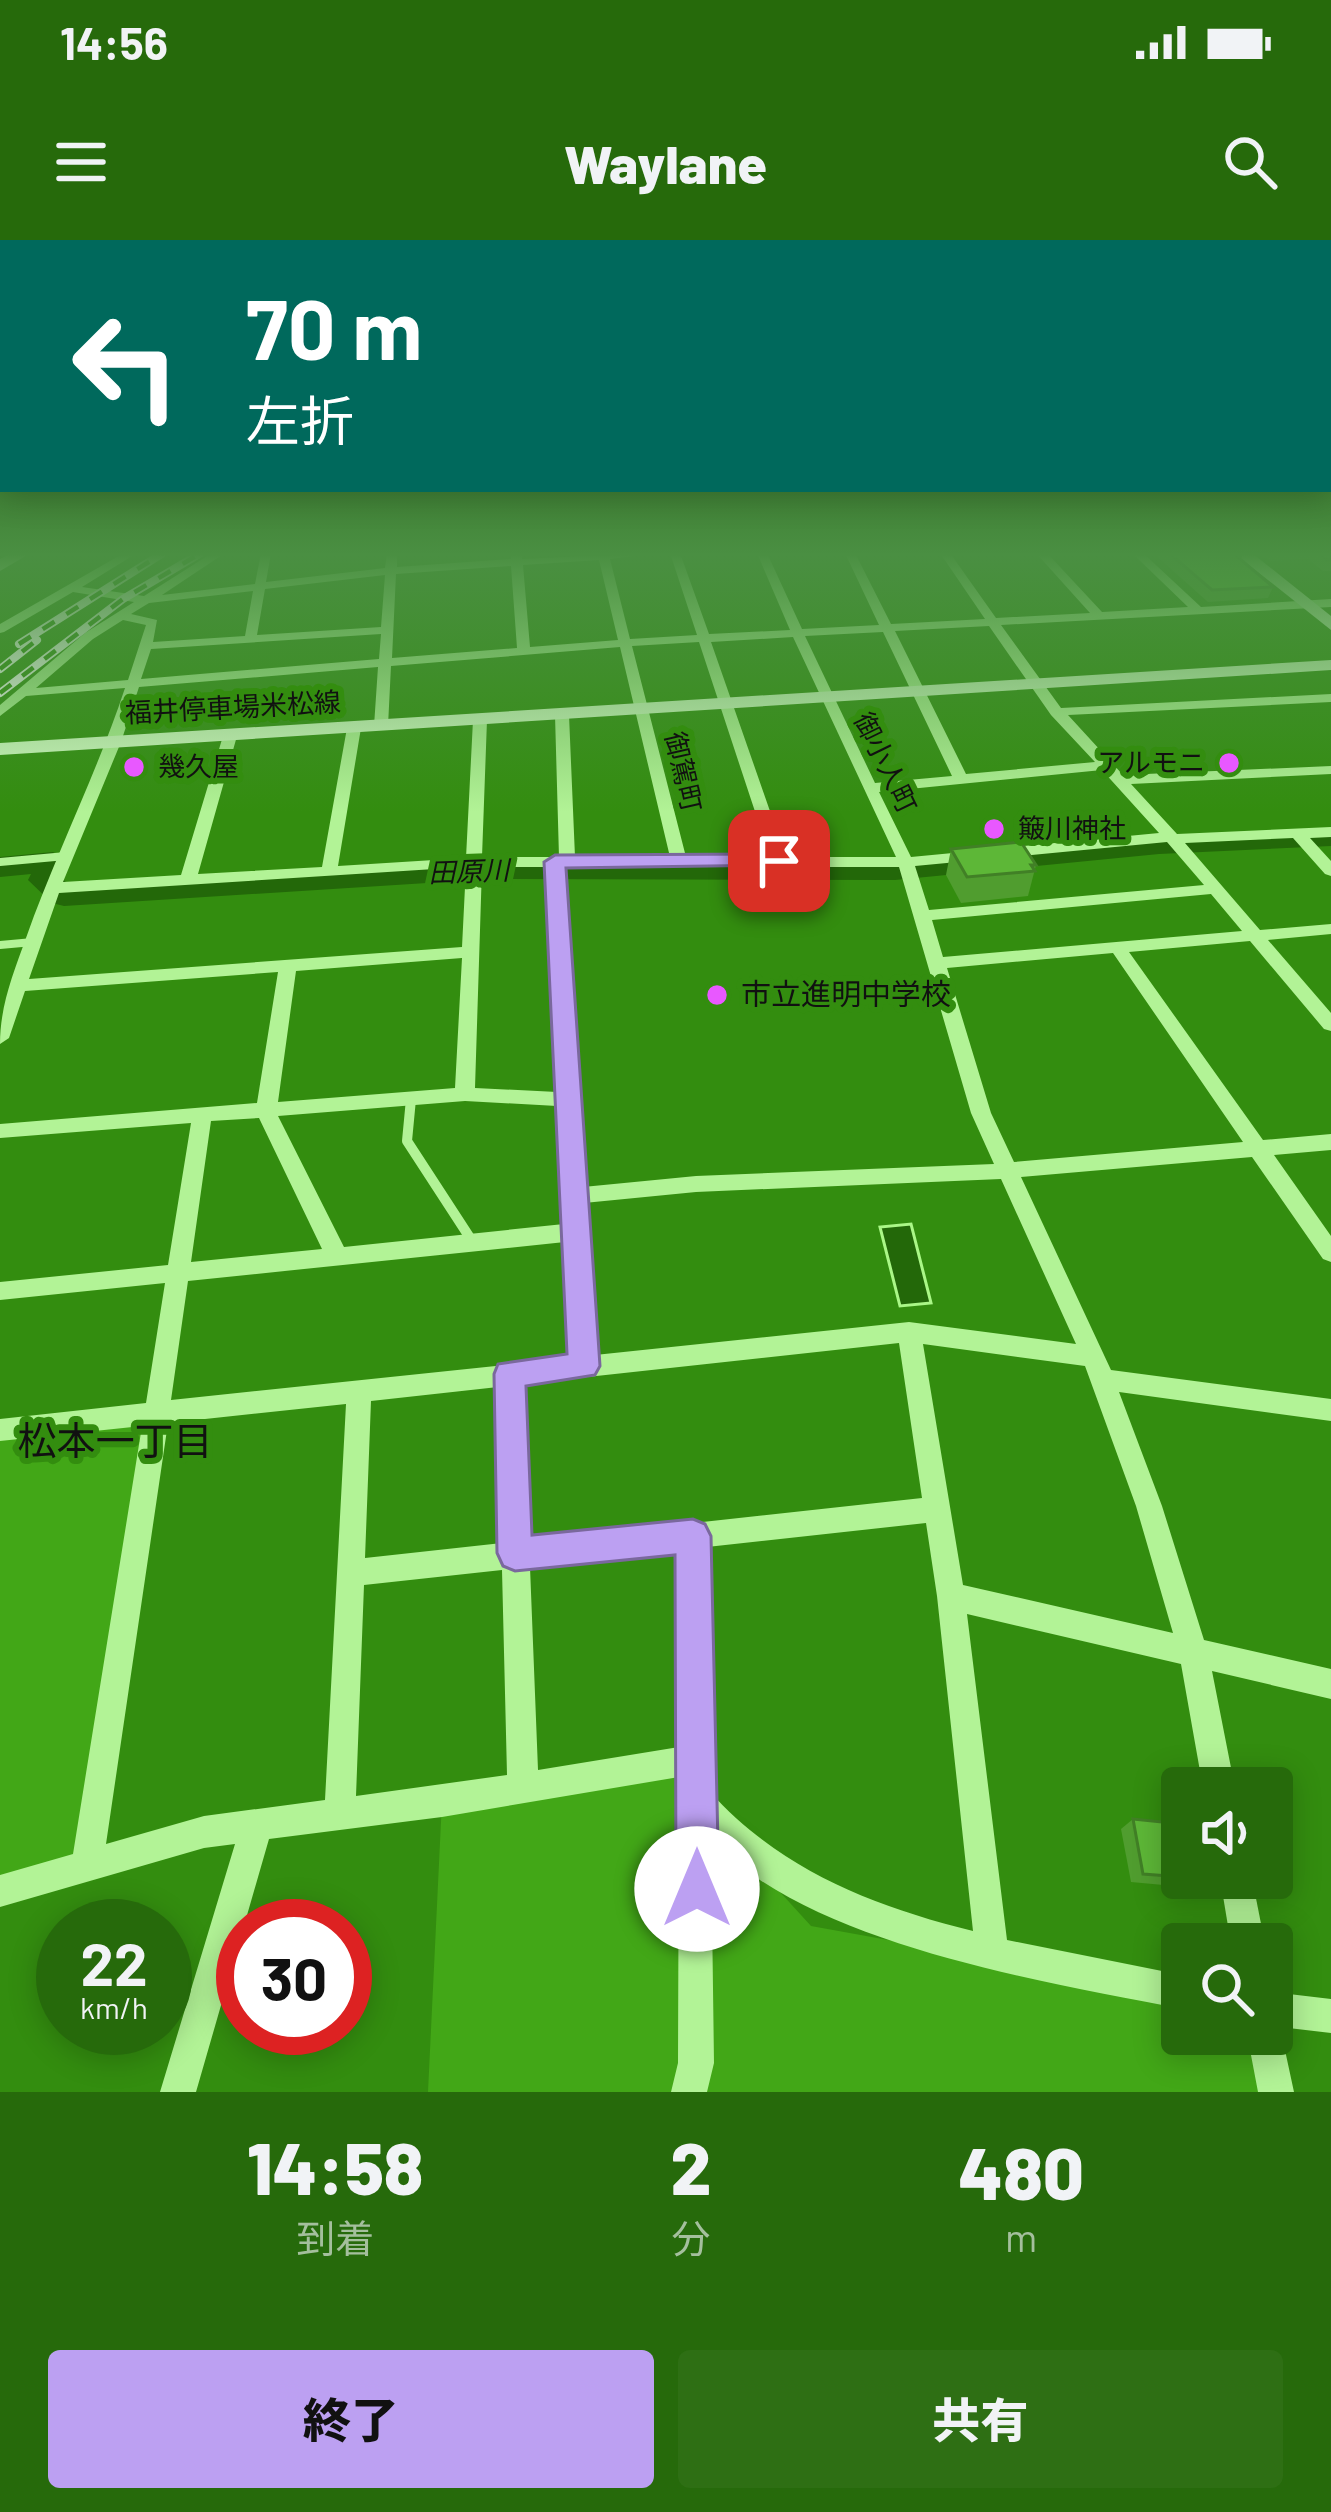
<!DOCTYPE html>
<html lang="ja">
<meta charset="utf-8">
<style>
body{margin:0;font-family:Barlow,"Noto Sans JP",sans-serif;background:#2e6f14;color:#f1f3f6;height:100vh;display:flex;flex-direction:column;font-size:45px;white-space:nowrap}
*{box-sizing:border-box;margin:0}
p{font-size:39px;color:#a4bf9d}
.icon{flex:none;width:66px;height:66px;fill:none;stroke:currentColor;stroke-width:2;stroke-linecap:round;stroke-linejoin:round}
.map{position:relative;height:1852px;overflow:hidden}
.side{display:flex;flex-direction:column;background:#266a0b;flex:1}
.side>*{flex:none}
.hud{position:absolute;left:0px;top:0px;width:1332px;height:252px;box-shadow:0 6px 30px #0003;background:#00695c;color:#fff;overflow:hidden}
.fabs{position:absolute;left:1161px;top:1527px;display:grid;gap:24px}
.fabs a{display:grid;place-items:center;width:132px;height:132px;border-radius:12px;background:#266a0b;box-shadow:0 6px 30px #0003;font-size:60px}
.speed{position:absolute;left:36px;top:1659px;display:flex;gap:24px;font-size:60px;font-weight:700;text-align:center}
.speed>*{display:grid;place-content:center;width:156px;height:156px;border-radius:50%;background:#266a0b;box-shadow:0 6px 30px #0003;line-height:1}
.speed small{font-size:30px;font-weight:400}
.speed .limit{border:18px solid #d22;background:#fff;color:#111}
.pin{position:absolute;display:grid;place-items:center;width:102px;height:102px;color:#fff;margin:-51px;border-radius:24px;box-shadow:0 6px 18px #0006}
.me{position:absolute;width:132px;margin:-66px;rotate:0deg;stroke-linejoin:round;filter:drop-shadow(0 0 9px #0008)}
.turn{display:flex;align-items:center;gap:42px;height:252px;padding:0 48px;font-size:54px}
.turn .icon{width:156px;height:156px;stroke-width:2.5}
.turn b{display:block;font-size:84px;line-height:102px}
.eta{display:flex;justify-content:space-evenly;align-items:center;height:204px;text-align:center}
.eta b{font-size:72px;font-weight:800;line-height:84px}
.cta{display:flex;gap:24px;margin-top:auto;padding:24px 48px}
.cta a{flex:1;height:138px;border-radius:12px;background:#bca0f2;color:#111;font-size:48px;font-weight:800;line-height:138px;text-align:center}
.cta a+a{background:#2e6f14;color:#f1f3f6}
.status{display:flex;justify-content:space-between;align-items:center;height:84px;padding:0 60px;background:#266a0b;direction:ltr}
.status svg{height:33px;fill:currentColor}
header{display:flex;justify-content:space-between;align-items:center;height:156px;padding:0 48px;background:#266a0b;font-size:54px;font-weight:800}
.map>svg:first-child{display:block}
.green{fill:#42a717}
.water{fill:#236809;stroke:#aaf787;stroke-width:3}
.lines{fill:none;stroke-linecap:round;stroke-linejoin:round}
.river{fill:#236809;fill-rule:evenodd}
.lane-far1{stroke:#b2f396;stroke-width:8}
.lane{stroke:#b2f396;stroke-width:10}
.street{fill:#b2f396;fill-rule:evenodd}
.secondary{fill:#d5fdc5;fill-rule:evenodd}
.rail-casing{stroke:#fff;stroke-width:8}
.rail{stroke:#338d0f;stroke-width:4.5;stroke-dasharray:14;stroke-linecap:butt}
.wall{fill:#509d2f}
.building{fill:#5db737;stroke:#418026;stroke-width:3}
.route{fill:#bca0f2;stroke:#7a689d;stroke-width:3}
.poi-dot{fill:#e858ff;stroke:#338d0f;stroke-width:4.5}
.labels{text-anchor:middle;stroke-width:12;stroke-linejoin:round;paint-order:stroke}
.far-street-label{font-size:27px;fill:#111;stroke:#338d0f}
.far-poi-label{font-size:27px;fill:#111;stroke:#338d0f;text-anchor:start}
.far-water-label{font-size:27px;font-style:italic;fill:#111;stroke:#338d0f}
.poi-label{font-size:30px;fill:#111;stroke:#338d0f;text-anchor:start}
.near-neighbourhood-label{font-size:39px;fill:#111;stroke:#338d0f}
</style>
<div class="status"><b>14:56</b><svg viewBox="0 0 49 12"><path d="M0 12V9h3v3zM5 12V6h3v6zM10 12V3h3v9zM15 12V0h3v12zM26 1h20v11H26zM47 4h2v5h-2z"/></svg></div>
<header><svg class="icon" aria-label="menu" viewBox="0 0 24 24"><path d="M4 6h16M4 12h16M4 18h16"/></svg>Waylane<svg class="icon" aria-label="search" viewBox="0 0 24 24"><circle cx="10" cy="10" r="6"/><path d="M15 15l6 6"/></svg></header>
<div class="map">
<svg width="1331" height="1852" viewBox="0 0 1331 1852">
<rect width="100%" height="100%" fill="#338d0f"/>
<g class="green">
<polygon points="159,1170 90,1609 0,1639 0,1190"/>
<polygon points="697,1519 697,1561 811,1686 1182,1753 1182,1794 1265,1794 1276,1852 428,1852 442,1561"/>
</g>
<polygon class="water" points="911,984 931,1063 900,1066 880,987"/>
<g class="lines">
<polygon class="river" points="1331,588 1331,606 1159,614 895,640 490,639 64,666 52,663 28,640 31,634 0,637 0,617 53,612 69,622 61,638 71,646 490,619 895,620 1159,596"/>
<g class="lane-far1">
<polyline points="0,622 66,616"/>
<polyline points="0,705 33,702"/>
</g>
<polyline class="lane" points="411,859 407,901 474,1004"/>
<g class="street">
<path d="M 124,313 L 137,313 L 82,347 L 144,356 L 212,313 L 225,313 L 162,355 L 255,344 L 261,313 L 271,313 L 266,342 L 385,328 L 387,313 L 397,313 L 397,327 L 511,319 L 511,313 L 521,313 L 522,319 L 655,313 L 610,319 L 630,399 L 697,395 L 670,313 L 680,313 L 709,394 L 790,390 L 757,313 L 767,313 L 802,389 L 879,385 L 845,313 L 855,313 L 891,384 L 985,379 L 940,313 L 950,313 L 996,378 L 1090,373 L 1036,313 L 1047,313 L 1102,372 L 1188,367 L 1132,313 L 1143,313 L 1201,367 L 1331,359 L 1331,367 L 1001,385 L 1061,468 L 1331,454 L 1331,462 L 1068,475 L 1123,535 L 1331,526 L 1331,534 L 1131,544 L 1177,594 L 1331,587 L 1331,597 L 1310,598 L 1331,621 L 1331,636 L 1325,634 L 1293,598 L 1185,603 L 1260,690 L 1331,684 L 1331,694 L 1268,700 L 1331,773 L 1331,791 L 1324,789 L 1250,701 L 1129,712 L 1263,900 L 1331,894 L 1331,910 L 1274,915 L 1331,996 L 1331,1022 L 1323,1019 L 1252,917 L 1021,937 L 1111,1130 L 1331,1159 L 1331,1181 L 1119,1152 L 1162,1266 L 1204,1400 L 1331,1429 L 1331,1459 L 1212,1431 L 1235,1548 L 1203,1548 L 1181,1424 L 967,1374 L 1007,1700 L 1182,1735 L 1182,1769 C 1042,1741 813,1706 711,1600 L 714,1823 L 707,1852 L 671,1852 L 678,1823 L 679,1537 L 442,1577 L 269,1599 L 196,1852 L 160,1852 L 235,1604 L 204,1608 L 0,1667 L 0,1635 L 73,1614 L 142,1186 L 0,1201 L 0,1179 L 146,1163 L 165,1043 L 0,1060 L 0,1042 L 168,1025 L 191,883 L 0,898 L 0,884 L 257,863 L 278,732 L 25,751 L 9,798 L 0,804 C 0,766 13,734 26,698 C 56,613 97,533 125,448 L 26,456 L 0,476 L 0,465 L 85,393 L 134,362 L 73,352 L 4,392 L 0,393 L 0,384 ZM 599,320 L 618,400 L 530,407 L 523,325 ZM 511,326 L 517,408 L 392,418 L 396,334 ZM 385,335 L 381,387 L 257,395 L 265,349 ZM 253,351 L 245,396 L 153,402 L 157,380 L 131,374 L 149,363 ZM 123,380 L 146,385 L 128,440 L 36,448 L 93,399 ZM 989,386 L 1051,475 L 1095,522 L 966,534 L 895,391 ZM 883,392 L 952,536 L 875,543 L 805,396 ZM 381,394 L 379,419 L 141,439 L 151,409 ZM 793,397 L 896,617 L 786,617 L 711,402 ZM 699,402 L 770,617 L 686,617 L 632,406 ZM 620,407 L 670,617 L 575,617 L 569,475 L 562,471 L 555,475 L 559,617 L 482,617 L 487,480 L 480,476 L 473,480 L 466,618 L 338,626 L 361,488 L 354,484 L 347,488 L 322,627 L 198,634 L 237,496 L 230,492 L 223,496 L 181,635 L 63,642 L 121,502 L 139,447 L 378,427 L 374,486 L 381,490 L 388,486 L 391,426 ZM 1102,530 L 1159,593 L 911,617 L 879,552 ZM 1167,602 L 1204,645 L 929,670 L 915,626 ZM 466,627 L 462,707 L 29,739 L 59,653 ZM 482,627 L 547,627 L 557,852 L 475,848 ZM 563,627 L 899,627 L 971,873 L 994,924 L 696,936 L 583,947 ZM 1211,654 L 1242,691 L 943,717 L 932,680 ZM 1113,713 L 1243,902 L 1014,922 L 991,873 L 947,728 ZM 462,718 L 455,848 L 278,862 L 296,731 ZM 465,861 L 557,866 L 564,984 L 344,1007 L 278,876 ZM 259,878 L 322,1009 L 191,1022 L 211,881 ZM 1001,939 L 1076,1104 L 909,1082 L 595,1115 L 584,963 L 696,952 ZM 565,1002 L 571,1118 L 171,1160 L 188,1041 ZM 899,1103 L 922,1258 L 529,1301 L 523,1144 ZM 923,1104 L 1085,1126 L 1136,1266 L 1173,1393 L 963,1345 ZM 498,1147 L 502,1303 L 365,1318 L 371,1161 ZM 346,1164 L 325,1560 L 204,1576 L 106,1604 L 168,1183 ZM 926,1283 L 937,1356 L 973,1691 C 872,1666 781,1630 710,1552 L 712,1519 L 710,1512 L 707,1307 ZM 679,1310 L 679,1507 L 538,1530 L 530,1327 ZM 502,1330 L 507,1535 L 356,1556 L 364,1345 Z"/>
<polygon points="1220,1638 1252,1638 1265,1704 1231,1704"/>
<polygon points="1272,1752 1331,1759 1331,1793 1280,1787 1294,1852 1258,1852 1247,1794 1272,1794"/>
</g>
<g class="secondary">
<polygon points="12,313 31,313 0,331 0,319"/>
<polygon points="1234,313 1252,313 1331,376 1331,390"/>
<polygon points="1331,420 1331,430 0,515 0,503"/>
</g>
<g class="rail-casing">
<g id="rail">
<polyline points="19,404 163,313"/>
<polyline points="0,429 37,400"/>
<polyline points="0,453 123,359 201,313"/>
</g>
</g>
<use href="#rail" class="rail"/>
</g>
<g class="wall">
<polygon points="1153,313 1243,313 1241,319 1273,347 1268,358 1208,362"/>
<polygon points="1258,313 1331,313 1331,331 1323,331 1308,319 1270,321"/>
<polygon points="951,609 1036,625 1028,656 961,663 946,635"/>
<polygon points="1133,1579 1232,1642 1217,1650 1131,1642 1121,1589"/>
</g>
<g class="building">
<polygon points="1169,313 1233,313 1273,347 1212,350"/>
<polygon points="1319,313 1331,313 1331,320 1327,320"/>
<polygon points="1021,602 1036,625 1031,625 1035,631 967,637 951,609"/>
<polygon points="1133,1579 1182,1584 1182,1637 1143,1634"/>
<polygon points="1187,1638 1231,1638 1232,1642"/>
</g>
<linearGradient id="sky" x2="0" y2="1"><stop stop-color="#1c4e08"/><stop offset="0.55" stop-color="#4a8f42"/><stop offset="1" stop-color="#4a8f42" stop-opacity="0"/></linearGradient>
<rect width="1331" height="572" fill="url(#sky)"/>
<polygon class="route" points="779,614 786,616 786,625 566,628 600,1126 595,1135 526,1146 532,1295 693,1279 705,1284 711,1296 719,1649 712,1664 697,1670 682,1664 676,1649 675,1315 515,1331 503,1326 497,1313 494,1134 498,1124 567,1114 544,622 555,615"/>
<g class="poi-dot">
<circle cx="1229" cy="523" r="12"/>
<circle cx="134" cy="527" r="12"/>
<circle cx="994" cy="589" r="12"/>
<circle cx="717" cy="755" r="12"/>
</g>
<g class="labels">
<g class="far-street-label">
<text transform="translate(233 468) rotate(-3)" y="9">福井停車場米松線</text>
<text transform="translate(885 523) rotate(64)" y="9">御小人町</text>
<text transform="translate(683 532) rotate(77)" y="9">御駕町</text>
</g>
<g class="far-poi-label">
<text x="1205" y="532" text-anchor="end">アルモニ</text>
<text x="158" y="536">幾久屋</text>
<text x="1018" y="598">簸川神社</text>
</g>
<g class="far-water-label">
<text transform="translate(469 632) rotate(-2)" y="9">田原川</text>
</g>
<g class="poi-label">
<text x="741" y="765">市立進明中学校</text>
</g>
<g class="near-neighbourhood-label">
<text x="115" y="1215">松本一丁目</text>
</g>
</g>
</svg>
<div class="fabs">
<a><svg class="icon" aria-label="sound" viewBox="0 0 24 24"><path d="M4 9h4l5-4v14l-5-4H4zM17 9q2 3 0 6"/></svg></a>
<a><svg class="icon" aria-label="search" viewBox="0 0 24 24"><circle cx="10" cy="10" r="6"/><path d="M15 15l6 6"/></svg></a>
</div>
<div class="speed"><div>22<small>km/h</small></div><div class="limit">30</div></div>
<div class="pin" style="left:779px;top:621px;background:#d93025"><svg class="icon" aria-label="arrive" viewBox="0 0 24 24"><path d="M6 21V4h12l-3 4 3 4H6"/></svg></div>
<svg class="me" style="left:697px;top:1649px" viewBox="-20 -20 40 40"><circle r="19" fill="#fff"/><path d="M0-13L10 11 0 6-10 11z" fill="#bca0f2"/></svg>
<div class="hud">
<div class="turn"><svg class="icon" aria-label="left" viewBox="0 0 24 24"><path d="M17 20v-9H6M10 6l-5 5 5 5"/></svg><div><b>70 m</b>左折</div></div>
</div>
</div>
<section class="side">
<div class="eta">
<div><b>14:58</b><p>到着</p></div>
<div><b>2</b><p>分</p></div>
<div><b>480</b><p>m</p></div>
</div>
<div class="cta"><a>終了</a><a>共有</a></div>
</section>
